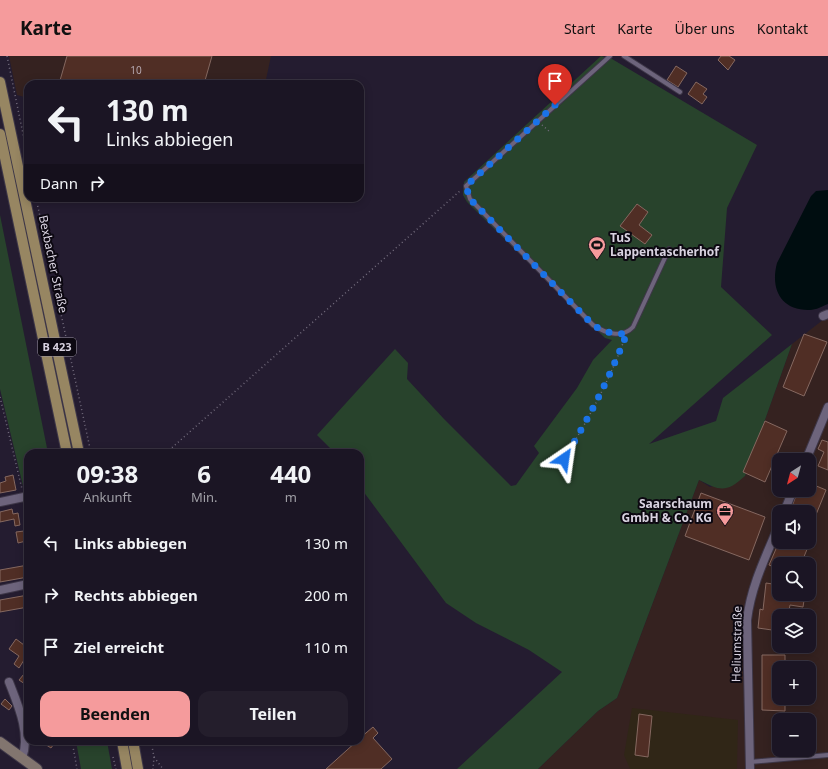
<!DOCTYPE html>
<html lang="de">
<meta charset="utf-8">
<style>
body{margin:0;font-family:"Noto Sans",sans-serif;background:#241e2c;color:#f1f3f6;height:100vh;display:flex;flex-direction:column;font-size:15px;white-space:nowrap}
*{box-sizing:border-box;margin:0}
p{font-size:13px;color:#a09fa6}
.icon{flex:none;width:22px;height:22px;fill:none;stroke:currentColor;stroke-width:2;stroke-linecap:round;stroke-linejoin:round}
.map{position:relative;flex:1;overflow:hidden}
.side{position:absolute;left:24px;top:393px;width:340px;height:296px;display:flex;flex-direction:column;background:#1b1524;border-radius:12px;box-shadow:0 2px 10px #0003,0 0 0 1px #393441}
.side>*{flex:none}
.top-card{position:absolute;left:24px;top:24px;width:340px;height:122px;border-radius:12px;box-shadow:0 2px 10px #0003,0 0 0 1px #393441;background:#1b1524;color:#f1f3f6;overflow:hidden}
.needle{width:26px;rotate:216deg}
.controls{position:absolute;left:772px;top:397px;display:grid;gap:8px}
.controls a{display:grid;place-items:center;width:44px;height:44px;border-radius:8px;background:#1b1524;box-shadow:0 2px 10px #0003,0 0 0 1px #393441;font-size:20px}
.pin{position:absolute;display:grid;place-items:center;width:34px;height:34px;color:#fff;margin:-41px -17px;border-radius:50% 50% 50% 0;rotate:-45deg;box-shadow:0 0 4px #0007}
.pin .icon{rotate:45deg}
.me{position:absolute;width:44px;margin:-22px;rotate:32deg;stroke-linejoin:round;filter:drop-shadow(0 0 3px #0008)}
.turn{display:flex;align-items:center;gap:14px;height:84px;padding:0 16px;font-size:18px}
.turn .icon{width:52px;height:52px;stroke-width:2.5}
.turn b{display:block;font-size:28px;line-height:34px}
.then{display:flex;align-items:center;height:38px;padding:0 16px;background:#0003;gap:8px;font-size:15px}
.eta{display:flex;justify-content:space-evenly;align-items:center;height:68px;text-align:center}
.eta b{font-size:24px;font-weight:700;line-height:28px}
.primary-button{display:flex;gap:8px;margin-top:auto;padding:8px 16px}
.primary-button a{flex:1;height:46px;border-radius:12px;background:#f59b9c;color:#111;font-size:16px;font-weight:700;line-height:46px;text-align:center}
.primary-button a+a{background:#241e2c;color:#f1f3f6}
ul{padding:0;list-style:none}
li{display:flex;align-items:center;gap:12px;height:52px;padding:0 16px}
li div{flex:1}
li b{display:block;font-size:15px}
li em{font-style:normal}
header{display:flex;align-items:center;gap:24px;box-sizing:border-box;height:56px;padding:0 20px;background:#f59b9c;color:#111}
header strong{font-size:19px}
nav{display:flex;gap:22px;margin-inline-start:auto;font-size:14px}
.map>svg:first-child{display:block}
.commercial{fill:#352220;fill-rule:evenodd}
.industrial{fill:#302617}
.green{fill:#28432c}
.water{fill:#000d10}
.building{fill:#502e25;stroke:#856860}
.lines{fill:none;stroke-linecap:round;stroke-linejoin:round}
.lane-casing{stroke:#3e3748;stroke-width:6}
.street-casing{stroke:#3e3748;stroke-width:10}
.secondary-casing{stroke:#3e3748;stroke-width:12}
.primary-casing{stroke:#3e3748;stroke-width:12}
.path{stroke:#736c7d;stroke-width:1.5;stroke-dasharray:1 3;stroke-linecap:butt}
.lane{stroke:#6d647c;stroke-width:4}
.street{stroke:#6d647c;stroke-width:8}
.secondary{stroke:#82756f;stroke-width:10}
.primary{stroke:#978662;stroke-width:10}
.route{stroke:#1a73e8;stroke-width:7;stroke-dasharray:0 12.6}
.labels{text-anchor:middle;stroke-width:4;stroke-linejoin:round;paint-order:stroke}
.number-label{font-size:10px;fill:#b6a9b1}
.shield{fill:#0c0811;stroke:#9b95a2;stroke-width:1}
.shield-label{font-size:11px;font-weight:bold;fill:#d8d2e0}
.poi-label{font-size:12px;font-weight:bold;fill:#d8d2e0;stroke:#0c0811;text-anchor:start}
.street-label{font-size:12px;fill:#d8d2e0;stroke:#0c0811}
</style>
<header>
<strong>Karte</strong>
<nav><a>Start</a><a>Karte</a><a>Über uns</a><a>Kontakt</a></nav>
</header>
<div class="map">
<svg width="828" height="713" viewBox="0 0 828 713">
<rect width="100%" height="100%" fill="#241c30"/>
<g class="commercial">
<polygon points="9,0 271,0 265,28 28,28 28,42 17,39"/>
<path d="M 828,260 L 828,713 L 538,713 L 598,655 L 617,642 L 699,424 L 710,431 L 745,420 L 792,288 ZM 779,404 L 809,404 L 809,434 L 779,434 ZM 779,456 L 809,456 L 809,486 L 779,486 ZM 779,508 L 809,508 L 809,538 L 779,538 ZM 779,560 L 809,560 L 809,590 L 779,590 ZM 779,612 L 809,612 L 809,642 L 779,642 ZM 779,664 L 809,664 L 809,694 L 779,694 Z"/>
</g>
<polygon class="industrial" points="632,652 738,664 737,713 630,713 624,699"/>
<g class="green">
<path d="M 601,0 L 612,3 L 757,89 L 727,152 L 721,231 L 772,279 L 649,388 L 716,365 L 723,342 L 792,288 L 745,420 C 725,438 720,434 699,424 L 617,642 L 598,655 L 538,713 L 457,713 L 562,616 L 529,594 L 476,567 L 446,547 L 360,431 L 360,397 L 335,397 L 317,379 L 395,293 L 408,307 L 407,323 L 444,363 L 511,430 L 516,429 L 539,397 L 534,390 L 577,332 L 593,304 L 612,284 L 605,282 L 467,146 L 463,139 L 464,126 Z"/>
<polygon points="0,159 48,397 28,397 28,451 0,333"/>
<polygon points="76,685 107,685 112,713 81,713"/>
</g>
<path class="water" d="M 828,134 L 828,248 C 823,250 816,254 810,254 C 781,255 770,233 777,207 L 811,140 L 816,135 Z"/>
<g class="building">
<polygon points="67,0 212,0 204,28 59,28"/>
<polygon points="721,0 729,0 735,4 728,14 718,4"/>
<polygon points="676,10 687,17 678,31 667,24"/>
<polygon points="696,26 707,33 703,38 707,41 702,48 688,38"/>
<polygon points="637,148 648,156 639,169 652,179 645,188 620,170"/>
<polygon points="804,278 827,286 804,340 783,331"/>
<polygon points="765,365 787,375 765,426 743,416"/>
<polygon points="822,384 828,386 828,414 818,410 824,396 818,393"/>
<polygon points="13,419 16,434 0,437 0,427 6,425 5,421"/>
<polygon points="809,427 826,434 809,476 809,456 790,456 798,434 809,434"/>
<polygon points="701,437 765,461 749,504 685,480"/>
<polygon points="12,453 13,458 18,457 20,469 15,470 14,463 0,466 0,456"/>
<polygon points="24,475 26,485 18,487 16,476"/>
<polygon points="779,486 810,486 801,508 779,508 779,513 769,509"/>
<polygon points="28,509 28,521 0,526 0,514"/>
<polygon points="766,527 779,529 779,538 805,538 803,551 790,549 788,560 779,560 779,575 758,572 760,553 763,554"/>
<polygon points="28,539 28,551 0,556 0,544"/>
<polygon points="16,583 28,592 28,607 24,604 19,612 14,608 19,600 9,593"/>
<polygon points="762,599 785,599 785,612 779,612 779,642 785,642 785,655 762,654"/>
<polygon points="24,618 28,621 28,630 19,624"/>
<polygon points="5,643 12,650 9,654 1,648"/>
<polygon points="639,658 652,660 648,701 635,699"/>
<polygon points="373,671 378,677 373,682 392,703 381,713 326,713 357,685 360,685 360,682"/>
<polygon points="40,685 56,685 51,692"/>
</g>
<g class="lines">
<g class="lane-casing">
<g id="lane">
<path d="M 610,0 L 466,130 L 470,143 L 593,269 C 605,277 622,283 633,271 L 669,193"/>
<polyline points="624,0 680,36"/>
<polyline points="750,706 828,699"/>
</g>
</g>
<g class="street-casing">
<g id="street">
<polyline points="823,260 828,258"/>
<polyline points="806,404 828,351"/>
<polyline points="0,446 24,441"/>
<polyline points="784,456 793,434"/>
<polyline points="0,534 28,528"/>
<path d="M 9,626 C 18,649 31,678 22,702"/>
<path d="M 750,713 L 747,564 C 751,530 766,500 779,469"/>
</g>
</g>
<g class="secondary-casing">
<polyline id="secondary" points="0,686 37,713"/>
</g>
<g class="primary-casing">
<g id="primary">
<polyline points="0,26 79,397"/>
<polyline points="0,78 67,397"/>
<polyline points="122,685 127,713"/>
<polyline points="133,685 138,713"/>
</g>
</g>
<g class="path">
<polyline points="7,0 28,102"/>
<polyline points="542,69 550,76"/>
<polyline points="36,142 91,397"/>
<polyline points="0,341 22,433"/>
<polyline points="166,397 461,134"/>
<path d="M 564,403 C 588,364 609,325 625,282"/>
<polyline points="25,449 28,460"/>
<polyline points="72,685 77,713"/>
<polyline points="151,685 154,701 153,713"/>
<polyline points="113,701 116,713"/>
<polyline points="154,701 163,713"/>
</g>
<use href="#lane" class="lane"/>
<use href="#street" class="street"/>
<use href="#secondary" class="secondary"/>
<use href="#primary" class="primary"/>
</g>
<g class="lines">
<path class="route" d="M 555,49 L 466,130 L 470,143 L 593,269 C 603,275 616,280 627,277 C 610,321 589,362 564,403"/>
</g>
<defs>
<g id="stadium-pin" transform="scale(0.9)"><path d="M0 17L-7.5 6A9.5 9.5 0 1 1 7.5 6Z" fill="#f59b9c" stroke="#0c0811"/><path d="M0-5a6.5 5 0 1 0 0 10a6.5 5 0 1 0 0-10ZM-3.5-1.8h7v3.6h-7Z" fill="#111"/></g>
<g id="office-pin" transform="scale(0.9)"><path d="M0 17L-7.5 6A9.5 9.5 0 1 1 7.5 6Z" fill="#f59b9c" stroke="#0c0811"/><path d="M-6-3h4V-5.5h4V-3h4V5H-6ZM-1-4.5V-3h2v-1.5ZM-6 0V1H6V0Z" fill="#111"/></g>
</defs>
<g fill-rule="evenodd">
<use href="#stadium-pin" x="597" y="189"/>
<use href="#office-pin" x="725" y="455"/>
</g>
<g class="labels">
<g class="number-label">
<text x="136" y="18">10</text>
</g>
<rect class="shield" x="38" y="282" width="38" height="18" rx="3"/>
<g class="shield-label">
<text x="57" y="295">B 423</text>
</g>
<g class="poi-label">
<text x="610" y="186">TuS<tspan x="610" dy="14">Lappentascherhof</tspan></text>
<text x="712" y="452" text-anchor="end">Saarschaum<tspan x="712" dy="14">GmbH &amp; Co. KG</tspan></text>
</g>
<g class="street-label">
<text transform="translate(53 208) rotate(78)" y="4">Bexbacher Straße</text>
<text transform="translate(737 588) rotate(-89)" y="4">Heliumstraße</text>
</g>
</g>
</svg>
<div class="controls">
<a><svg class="needle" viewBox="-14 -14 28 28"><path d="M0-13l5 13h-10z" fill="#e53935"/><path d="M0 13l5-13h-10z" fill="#a09fa6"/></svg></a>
<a><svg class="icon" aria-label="sound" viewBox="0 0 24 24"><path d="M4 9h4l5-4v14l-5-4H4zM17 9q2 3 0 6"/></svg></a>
<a><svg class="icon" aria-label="search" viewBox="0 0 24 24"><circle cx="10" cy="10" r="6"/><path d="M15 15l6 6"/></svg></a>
<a><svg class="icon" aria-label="layers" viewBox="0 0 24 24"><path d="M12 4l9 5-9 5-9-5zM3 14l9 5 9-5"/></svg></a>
<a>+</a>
<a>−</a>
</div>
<div class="pin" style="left:555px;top:49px;background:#d93025"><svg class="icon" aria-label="arrive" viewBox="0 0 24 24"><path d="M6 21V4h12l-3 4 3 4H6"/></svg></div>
<svg class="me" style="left:564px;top:403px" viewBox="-20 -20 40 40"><path d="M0-17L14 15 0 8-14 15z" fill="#1a73e8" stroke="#fff" stroke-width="4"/></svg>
<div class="top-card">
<div class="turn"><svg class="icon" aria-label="left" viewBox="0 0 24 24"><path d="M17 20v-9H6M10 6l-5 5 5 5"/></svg><div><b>130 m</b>Links abbiegen</div></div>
<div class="then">Dann<svg class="icon" aria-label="right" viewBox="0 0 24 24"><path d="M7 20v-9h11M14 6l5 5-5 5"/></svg></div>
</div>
<section class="side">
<div class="eta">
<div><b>09:38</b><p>Ankunft</p></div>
<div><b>6</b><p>Min.</p></div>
<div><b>440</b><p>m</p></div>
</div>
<ul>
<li><svg class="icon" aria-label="left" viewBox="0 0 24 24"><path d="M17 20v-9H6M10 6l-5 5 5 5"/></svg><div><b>Links abbiegen</b></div><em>130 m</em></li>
<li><svg class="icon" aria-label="right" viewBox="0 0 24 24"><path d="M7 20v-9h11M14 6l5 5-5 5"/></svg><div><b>Rechts abbiegen</b></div><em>200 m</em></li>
<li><svg class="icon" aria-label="arrive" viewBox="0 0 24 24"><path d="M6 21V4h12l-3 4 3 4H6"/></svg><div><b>Ziel erreicht</b></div><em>110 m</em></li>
</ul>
<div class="primary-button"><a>Beenden</a><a>Teilen</a></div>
</section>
</div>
